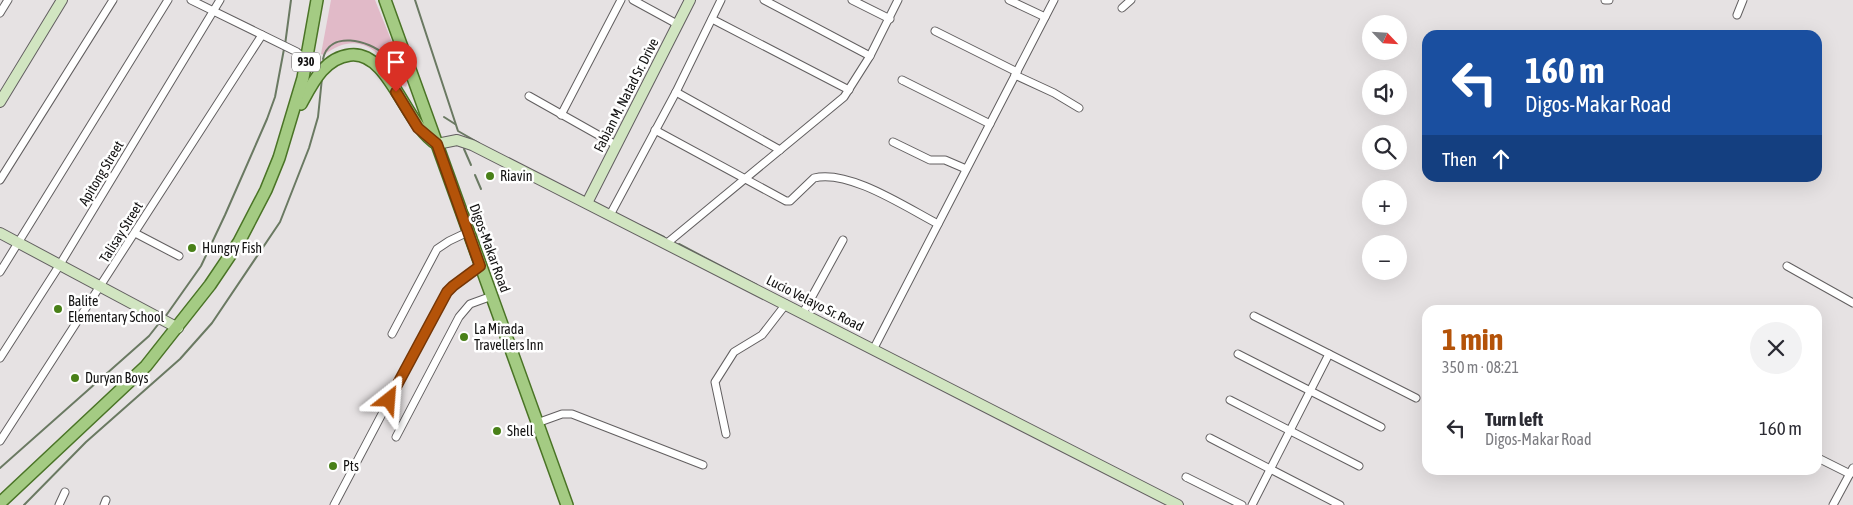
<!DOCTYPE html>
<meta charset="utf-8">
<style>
body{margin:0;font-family:"Asap Condensed",sans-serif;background:#f2f2f3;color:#2b2b33;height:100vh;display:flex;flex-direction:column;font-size:19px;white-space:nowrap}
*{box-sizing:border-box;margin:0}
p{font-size:16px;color:#7c7c81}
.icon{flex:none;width:28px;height:28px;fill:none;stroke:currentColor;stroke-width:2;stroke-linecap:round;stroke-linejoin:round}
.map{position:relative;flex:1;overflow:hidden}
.side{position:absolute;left:1422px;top:305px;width:400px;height:170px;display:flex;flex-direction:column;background:#fff;border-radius:15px;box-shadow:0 5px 20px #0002}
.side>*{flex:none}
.hud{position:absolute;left:1422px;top:30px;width:400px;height:152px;border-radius:15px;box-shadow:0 5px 20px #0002;background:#1a4fa0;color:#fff;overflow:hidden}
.needle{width:32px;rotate:115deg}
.fabs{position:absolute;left:1362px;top:15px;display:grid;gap:10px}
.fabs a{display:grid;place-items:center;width:45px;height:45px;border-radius:50%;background:#fff;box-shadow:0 5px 20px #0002;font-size:25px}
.pin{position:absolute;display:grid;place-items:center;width:42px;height:42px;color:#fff;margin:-51px -21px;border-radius:50% 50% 50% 0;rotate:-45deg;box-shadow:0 0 5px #0007}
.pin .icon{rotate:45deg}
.me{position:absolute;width:55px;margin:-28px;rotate:28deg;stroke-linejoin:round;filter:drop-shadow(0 0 4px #0008)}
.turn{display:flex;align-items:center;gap:18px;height:105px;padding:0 20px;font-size:22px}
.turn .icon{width:65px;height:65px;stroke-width:2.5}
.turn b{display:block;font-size:35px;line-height:42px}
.then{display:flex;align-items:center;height:48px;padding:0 20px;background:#0003;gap:10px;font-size:19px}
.round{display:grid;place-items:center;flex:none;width:52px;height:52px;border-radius:26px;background:#f2f2f3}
.headline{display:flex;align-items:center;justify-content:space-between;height:85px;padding:0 20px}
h1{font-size:30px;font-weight:700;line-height:38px;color:#b45309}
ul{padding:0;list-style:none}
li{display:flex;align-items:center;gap:15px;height:75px;padding:0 20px}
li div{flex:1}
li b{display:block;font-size:19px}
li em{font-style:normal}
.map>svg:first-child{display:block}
.green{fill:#e1bac8}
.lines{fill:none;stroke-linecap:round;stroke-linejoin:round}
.stream{stroke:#6a7962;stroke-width:2}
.street-casing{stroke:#625f60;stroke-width:9}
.secondary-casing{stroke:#625f60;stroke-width:12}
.primary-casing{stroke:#4a7426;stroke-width:14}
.street{stroke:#fff;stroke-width:7}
.secondary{stroke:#d1e5c1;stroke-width:10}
.primary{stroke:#a4cb83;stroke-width:11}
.route-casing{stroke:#753606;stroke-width:12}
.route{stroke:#b45309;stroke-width:9}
.poi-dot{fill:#498018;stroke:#fff;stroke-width:2}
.labels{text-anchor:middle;stroke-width:5;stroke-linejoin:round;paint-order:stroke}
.shield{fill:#fff;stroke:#5a5959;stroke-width:1}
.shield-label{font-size:12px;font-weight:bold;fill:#131212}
.street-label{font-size:14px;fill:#131212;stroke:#fff}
.poi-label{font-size:14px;fill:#131212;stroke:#fff;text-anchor:start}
</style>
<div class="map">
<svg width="1853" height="505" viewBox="0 0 1853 505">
<rect width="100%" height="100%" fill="#e6e2e3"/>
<path class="green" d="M 331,0 L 375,0 L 408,82 L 406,87 L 402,85 C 383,54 360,27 324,55 L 321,54 Z"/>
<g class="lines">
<g class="stream">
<polyline points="415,0 458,131 479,143"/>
<polyline points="285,45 291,0"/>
<path d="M 323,59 C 329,30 369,40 385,55 C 393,61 397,73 402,81"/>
<polyline points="444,117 455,124"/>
<polyline points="464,149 471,165"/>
<polyline points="475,175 481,189"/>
<polyline points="639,225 664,237"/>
<polyline points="679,244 757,285"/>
<polyline points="165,317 201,266 225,215 267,119 275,97 284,49"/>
<polyline points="0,468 149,336 160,322"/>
<polyline points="24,505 86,442 180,359 212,323 280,222 309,148 318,117 322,78"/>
</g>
<g class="street-casing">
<g id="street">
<polyline points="191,0 297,52 306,60"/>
<polyline points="633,0 677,24"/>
<polyline points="764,0 870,56"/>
<polyline points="852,0 890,19"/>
<polyline points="1009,0 1045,17"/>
<polyline points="1605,0 1609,0"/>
<polyline points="1122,8 1131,0"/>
<polyline points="0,13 8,0"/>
<polyline points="1737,15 1743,0"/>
<polyline points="712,19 849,90"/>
<polyline points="935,31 1017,72"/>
<polyline points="1015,75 1054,93 1079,108"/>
<polyline points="902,80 990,124"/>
<polyline points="676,92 780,150"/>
<polyline points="529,96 616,145"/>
<polyline points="561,115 621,0"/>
<path d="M 655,130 L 786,201 L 790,201 L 814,178 C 849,169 907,208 938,224"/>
<polyline points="893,142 930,160 945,160 966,169"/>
<polyline points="0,180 113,0"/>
<polyline points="610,215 676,92 721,0"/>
<polyline points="135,233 179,256"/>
<polyline points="666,244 844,97 870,56 898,0"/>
<polyline points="1787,266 1853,303"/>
<polyline points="0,272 168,0"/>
<polyline points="803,313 843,240"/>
<polyline points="1254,316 1416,398"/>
<polyline points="392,334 437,249 449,241 468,232"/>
<polyline points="874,348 1054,0"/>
<polyline points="1238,354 1381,427"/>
<polyline points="0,358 59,266 220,0"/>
<polyline points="1230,400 1359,466"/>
<polyline points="537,423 562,414 572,414 703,465"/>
<polyline points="726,434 715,382 734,352 762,335 786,304"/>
<polyline points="396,437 459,317 470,304 492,296"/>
<polyline points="1210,438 1340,505"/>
<polyline points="0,441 262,35"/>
<polyline points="1818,458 1850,474"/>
<polyline points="1186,477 1242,505"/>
<polyline points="59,505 65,492"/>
<polyline points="104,505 106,500"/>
<polyline points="334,505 441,302 453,286 481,266"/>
<polyline points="1252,505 1329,354"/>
<polyline points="1833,505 1853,468"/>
</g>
</g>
<g class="secondary-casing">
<g id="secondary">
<polyline points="0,102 62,0"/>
<polyline points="437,144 457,140 472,145 1178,505"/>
<polyline points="587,203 690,0"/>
<polyline points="0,233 178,328"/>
</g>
</g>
<g class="primary-casing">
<g id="primary">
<polyline points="385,0 567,505"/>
<path d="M 301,104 C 312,84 324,58 350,55 C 389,50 405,125 437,144"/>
<polyline points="0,503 146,366 210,285 239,242 266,190 279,158 303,78 317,0"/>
</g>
</g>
<use href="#street" class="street"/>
<use href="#secondary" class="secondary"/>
<use href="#primary" class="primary"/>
</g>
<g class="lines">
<g class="route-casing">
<polyline id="route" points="389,400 447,292 453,286 480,266 437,144 418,128 396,92"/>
</g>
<use href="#route" class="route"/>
</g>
<g class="poi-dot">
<circle cx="490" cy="176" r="5"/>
<circle cx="192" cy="248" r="5"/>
<circle cx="58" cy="309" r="5"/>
<circle cx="464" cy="337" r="5"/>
<circle cx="75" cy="378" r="5"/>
<circle cx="497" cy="431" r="5"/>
<circle cx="333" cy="466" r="5"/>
</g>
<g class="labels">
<rect class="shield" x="292" y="52.5" width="28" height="19" rx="4"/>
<g class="shield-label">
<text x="306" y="66">930</text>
</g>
<g class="street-label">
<text transform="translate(626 95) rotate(-63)" y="5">Fabian M. Natad Sr. Drive</text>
<text transform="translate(101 173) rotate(-59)" y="5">Apitong Street</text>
<text transform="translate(121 232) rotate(-58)" y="5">Talisay Street</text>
<text transform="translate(490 248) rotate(70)" y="5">Digos-Makar Road</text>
<text transform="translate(815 303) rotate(27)" y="5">Lucio Velayo Sr. Road</text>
</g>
<g class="poi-label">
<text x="500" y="181">Riavin</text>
<text x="202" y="253">Hungry Fish</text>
<text x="68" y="306">Balite<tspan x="68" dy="16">Elementary School</tspan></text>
<text x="474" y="334">La Mirada<tspan x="474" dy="16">Travellers Inn</tspan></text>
<text x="85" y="383">Duryan Boys</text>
<text x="507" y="436">Shell</text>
<text x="343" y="471">Pts</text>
</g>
</g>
</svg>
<div class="fabs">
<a><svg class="needle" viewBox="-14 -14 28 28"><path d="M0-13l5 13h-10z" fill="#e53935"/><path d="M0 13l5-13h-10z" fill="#7c7c81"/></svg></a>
<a><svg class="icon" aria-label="sound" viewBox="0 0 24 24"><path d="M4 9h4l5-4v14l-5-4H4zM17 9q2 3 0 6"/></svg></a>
<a><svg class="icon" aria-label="search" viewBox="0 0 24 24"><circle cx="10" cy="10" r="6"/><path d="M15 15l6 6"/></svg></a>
<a>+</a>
<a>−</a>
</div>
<div class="pin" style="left:396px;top:92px;background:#d93025"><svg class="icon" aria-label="arrive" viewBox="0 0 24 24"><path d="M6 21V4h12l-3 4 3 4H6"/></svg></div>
<svg class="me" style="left:389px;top:400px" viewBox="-20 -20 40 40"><path d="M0-17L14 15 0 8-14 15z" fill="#b45309" stroke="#fff" stroke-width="4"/></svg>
<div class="hud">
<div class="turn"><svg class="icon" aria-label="left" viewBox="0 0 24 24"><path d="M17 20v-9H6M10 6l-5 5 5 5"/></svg><div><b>160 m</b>Digos-Makar Road</div></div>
<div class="then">Then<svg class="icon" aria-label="ahead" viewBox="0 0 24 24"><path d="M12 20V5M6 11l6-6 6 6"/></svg></div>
</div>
<section class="side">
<div class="headline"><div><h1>1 min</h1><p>350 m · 08:21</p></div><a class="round"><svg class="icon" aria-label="close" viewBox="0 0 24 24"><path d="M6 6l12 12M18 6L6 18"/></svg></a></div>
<ul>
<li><svg class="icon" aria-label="left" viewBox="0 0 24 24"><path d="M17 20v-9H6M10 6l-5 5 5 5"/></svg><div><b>Turn left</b><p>Digos-Makar Road</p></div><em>160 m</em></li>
</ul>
</section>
</div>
